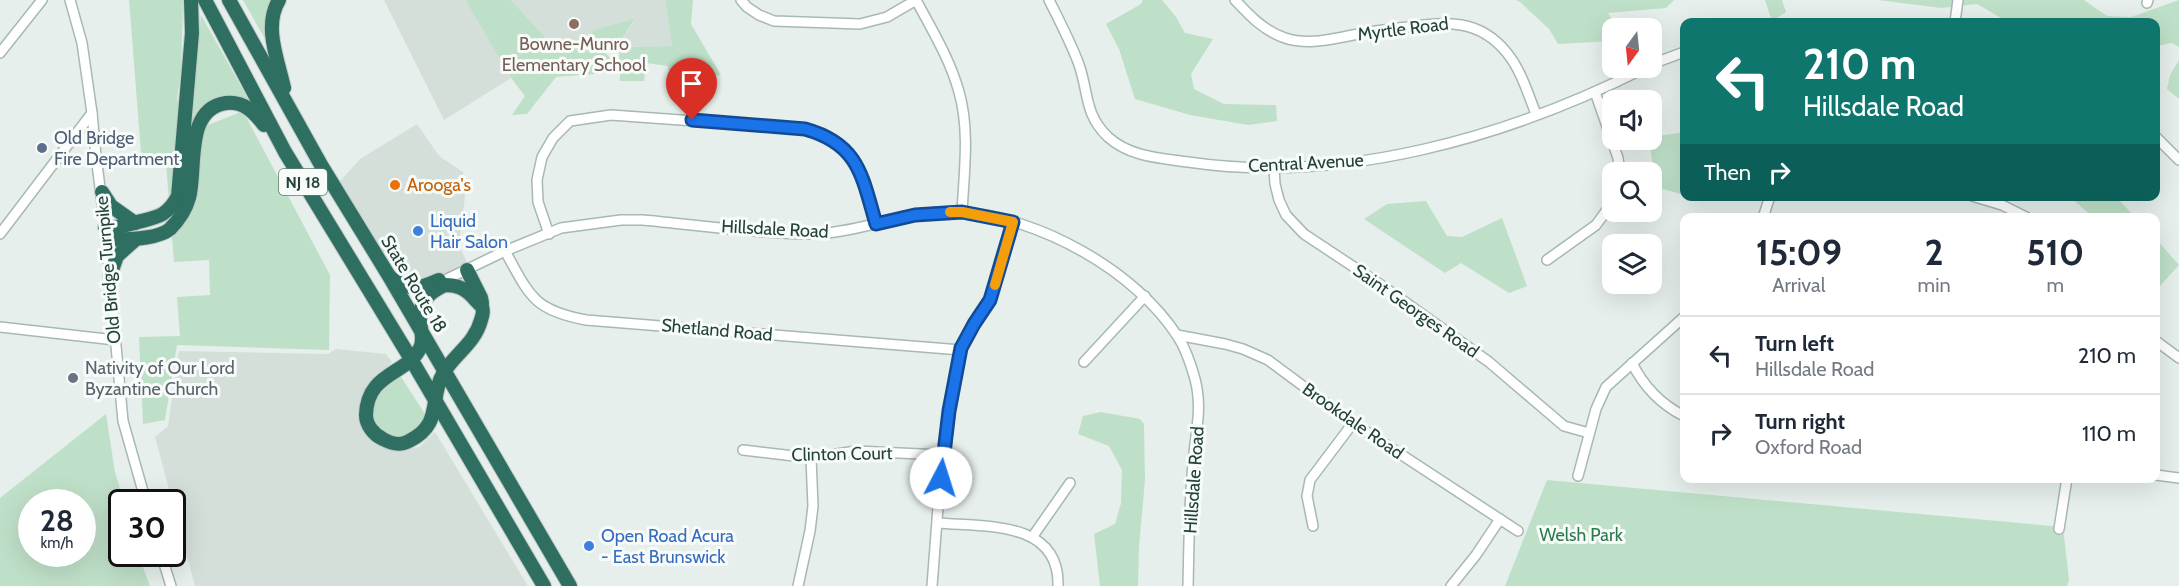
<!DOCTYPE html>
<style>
body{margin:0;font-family:Cabin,sans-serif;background:#f6f6f7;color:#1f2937;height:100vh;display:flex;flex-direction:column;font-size:22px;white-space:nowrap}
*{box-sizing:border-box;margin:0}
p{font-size:20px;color:#747a83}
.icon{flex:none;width:33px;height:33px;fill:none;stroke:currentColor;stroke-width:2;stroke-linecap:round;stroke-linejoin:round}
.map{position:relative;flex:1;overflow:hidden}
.side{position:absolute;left:1680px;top:213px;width:480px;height:270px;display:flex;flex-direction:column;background:#fff;border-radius:12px;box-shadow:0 6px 24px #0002}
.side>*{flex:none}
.top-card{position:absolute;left:1680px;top:18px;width:480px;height:183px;border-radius:12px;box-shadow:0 6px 24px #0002;background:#0f766e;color:#fff;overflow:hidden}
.needle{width:39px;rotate:195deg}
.fabs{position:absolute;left:1602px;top:18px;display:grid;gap:12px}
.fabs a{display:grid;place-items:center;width:60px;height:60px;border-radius:12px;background:#fff;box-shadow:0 6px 24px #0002;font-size:30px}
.speed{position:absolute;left:18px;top:489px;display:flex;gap:12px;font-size:30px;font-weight:700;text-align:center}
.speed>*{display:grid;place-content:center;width:78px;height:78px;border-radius:50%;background:#fff;box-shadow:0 6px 24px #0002;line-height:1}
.speed small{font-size:15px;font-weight:400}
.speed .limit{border:3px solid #111;border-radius:9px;background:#fff;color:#111}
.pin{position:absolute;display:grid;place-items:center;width:51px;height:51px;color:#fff;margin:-62px -26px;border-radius:50% 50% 50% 0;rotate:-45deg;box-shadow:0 0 6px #0007}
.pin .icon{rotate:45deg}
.me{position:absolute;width:66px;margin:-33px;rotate:5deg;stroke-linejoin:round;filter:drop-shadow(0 0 4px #0008)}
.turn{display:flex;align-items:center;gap:21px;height:126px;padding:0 24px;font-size:27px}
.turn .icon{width:78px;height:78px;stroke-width:2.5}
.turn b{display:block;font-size:42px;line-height:51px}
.then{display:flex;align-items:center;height:57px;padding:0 24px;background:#0003;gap:12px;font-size:22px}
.eta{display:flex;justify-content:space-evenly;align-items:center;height:102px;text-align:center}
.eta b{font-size:36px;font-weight:700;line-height:42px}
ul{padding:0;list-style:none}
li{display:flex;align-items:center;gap:18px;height:78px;padding:0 24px;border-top:2px solid #e0e1e3}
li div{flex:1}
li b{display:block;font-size:22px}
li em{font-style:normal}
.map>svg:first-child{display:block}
.built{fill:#d4dfda}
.green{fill:#bfe0c8;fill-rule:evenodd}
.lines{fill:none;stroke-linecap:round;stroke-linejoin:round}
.minor-casing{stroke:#a8b8b2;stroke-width:12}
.highway-casing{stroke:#c2cac8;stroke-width:16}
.minor{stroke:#fff;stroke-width:9}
.highway{stroke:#2f6f62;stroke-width:14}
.route-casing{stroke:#114b97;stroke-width:15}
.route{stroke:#1a73e8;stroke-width:10}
.slow{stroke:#f59e0b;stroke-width:10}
.education-dot{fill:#8d6e63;stroke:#f7fbf9;stroke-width:2}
.service-dot{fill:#5c6f8a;stroke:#f7fbf9;stroke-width:2}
.food-dot{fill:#e8710a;stroke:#f7fbf9;stroke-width:2}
.shop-dot{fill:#3f7fe0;stroke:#f7fbf9;stroke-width:2}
.worship-dot{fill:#6b7280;stroke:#f7fbf9;stroke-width:2}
.labels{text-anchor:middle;stroke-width:6;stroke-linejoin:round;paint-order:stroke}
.shield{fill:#f7fbf9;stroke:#637a73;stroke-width:1.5}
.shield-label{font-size:16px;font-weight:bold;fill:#24423a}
.street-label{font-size:18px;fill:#24423a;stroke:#f7fbf9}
.education-label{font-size:18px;fill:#785e54;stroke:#f7fbf9}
.service-label{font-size:18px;fill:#4e5e75;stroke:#f7fbf9;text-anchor:start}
.food-label{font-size:18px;fill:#c56008;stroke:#f7fbf9;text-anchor:start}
.shop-label{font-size:18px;fill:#366cbe;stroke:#f7fbf9;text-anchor:start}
.worship-label{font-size:18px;fill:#5b616d;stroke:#f7fbf9;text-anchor:start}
.park-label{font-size:18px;fill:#2d7a4b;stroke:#f7fbf9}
</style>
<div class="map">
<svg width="2179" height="586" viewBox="0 0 2179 586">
<rect width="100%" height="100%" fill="#e6efeb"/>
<g class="built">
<polygon points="384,0 465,0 511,78 444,120"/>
<polygon points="511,0 665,0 672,46 619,47 619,43 635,20 587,49 558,51"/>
<polygon points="417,124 439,156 463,172 465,196 459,246 470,268 423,288 389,276 335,187 360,159"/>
<polygon points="336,349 386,354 392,362 376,379 361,421 374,444 396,452 419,447 435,432 528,586 195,586 155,437 168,426 179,351 328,354"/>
</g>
<g class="green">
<polygon points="129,0 183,0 181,71 177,100 191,112 201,15 251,104 232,100 198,118 208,125 243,111 330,275 329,350 177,345 165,420 143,424 139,337 180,336 177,297 210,295 209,260 174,262 166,164 141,152"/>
<polygon points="243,0 273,0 267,40 265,39"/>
<polygon points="465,0 511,0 558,51 587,49 593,30 635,19 619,43 599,46 610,58 607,73 556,77 527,114 512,115 525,96 511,78"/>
<polygon points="665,0 693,0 691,24 721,75 671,83 668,66 646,63 644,81 620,81 619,47 672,46"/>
<polygon points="1143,0 1162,0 1176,17 1185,33 1213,39 1191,74 1194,89 1224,104 1276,105 1277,121 1248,125 1190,115 1135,99 1119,49 1106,24 1141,4"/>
<polygon points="1516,0 1674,0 1666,8 1608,13 1617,28 1612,28 1612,41 1558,44 1549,29 1520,2"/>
<polygon points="1765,0 1782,0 1786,12 1772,21"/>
<polygon points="1878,0 2084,0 2107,16 2131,17 2179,0 2179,47 2172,43 2156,46 2156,22 2008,22 1977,4 1941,8"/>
<polygon points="2179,60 2179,99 2167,89 2170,75"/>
<polygon points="1684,132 1684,195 1656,187 1649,140 1652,140 1652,137"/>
<polygon points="2070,197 2116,197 2135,217 2093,217"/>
<polygon points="1426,201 1447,236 1462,237 1502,218 1527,286 1509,293 1461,263 1445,273 1364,219 1387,204"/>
<polygon points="2156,239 2179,265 2159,287 2156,283"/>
<path d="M 398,375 L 401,377 L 425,414 C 418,453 364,438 373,402 C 376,391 390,382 398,375 Z"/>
<polygon points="1101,412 1140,419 1144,424 1145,480 1139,547 1138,586 1100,586 1094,534 1115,524 1121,503 1122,470 1109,446 1078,434 1083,416"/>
<path d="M 106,414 L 115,472 L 124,502 L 122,502 L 122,554 L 138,554 L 150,586 L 0,586 L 0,498 ZM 32,502 L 82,502 L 82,554 L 32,554 Z"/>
<polygon points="1547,480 2063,527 2069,580 2067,586 1505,586"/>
</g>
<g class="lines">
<g class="minor-casing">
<g id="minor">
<polyline points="70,0 82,43 92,113 96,156 105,227 123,421 146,502"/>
<polyline points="741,0 747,7 759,15 774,21 860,24 887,17 916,0"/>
<path d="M 916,0 C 932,30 950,59 959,92 C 970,130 964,173 962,212"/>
<path d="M 1049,0 C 1059,20 1070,41 1078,62 C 1089,90 1083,113 1108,137 C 1130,157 1160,158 1188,162 C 1342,185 1508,137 1645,68"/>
<path d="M 1235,0 C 1250,16 1264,31 1285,38 C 1307,45 1327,40 1348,36 C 1368,32 1387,29 1407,27 C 1446,22 1479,18 1507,53 C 1521,70 1528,94 1536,114"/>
<polyline points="2147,3 2148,0"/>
<polyline points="1955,22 1958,0"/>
<polyline points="0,53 42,0"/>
<polyline points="1652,64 1684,52"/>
<polyline points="1595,92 1618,158 1620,172"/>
<polyline points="2156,137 2179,160"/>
<polyline points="1274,167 1275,184 1279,200 1286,215 1304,234 1381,285 1489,362 1564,426 1589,433"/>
<polyline points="1972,196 2002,205 2028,218"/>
<polyline points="1763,218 1770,196"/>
<polyline points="0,234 92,113"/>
<path d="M 549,234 L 538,202 L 537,180 L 542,157 L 553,138 L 570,121 L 611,115 L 805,129 C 859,144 862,176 876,224"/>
<path d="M 505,251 C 530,296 533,310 586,320 L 961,350"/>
<polyline points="1547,260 1596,225 1612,203"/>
<path d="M 447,279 L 505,251 L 561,228 L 621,220 L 643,220 C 696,225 751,233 805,234 C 858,235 908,208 961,212 C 1039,217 1136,271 1178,337 C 1186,349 1191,365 1195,379 C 1203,410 1195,433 1193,464 C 1189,504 1189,546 1188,586"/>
<polyline points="0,327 115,340"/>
<polyline points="1177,335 1225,344 1243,349 1268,360 1353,423 1518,531"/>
<polyline points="2156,341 2179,358"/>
<polyline points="1084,362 1145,296"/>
<path d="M 1632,363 C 1644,387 1660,404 1684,416"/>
<polyline points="743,450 811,458 856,451 942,455"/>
<polyline points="2156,475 2179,478"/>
<polyline points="1578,476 1596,409 1606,387 1684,317"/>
<path d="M 938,523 C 984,527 1060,520 1058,586"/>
<polyline points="1313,526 1307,496 1310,480 1353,423"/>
<polyline points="2059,529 2067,478"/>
<polyline points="1033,536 1070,483"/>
<polyline points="161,554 171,586"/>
<polyline points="798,586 810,531 813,506 811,458"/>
<polyline points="932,586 942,455 961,348 974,324 990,300 1013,222"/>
<polyline points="1451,586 1476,555 1500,519"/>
</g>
</g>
<g class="highway-casing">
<g id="highway">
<polyline points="205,0 285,152 411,359 544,586"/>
<polyline points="229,0 321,165 389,276 570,586"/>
<path d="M 279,0 C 263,26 278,60 284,88"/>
<polyline points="102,192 111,206 135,223"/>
<path d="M 105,227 C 117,228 124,226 134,223 C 156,217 166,218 178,196 L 192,33 L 191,0"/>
<path d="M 107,240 C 124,239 157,240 170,229 C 178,221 186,209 189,198 C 197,169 184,109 226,103 C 244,101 254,112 264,125"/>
<polyline points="467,270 481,298 482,303"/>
<polyline points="110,276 117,256 136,239"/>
<path d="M 391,278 C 413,291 416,290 439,280"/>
<path d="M 445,285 C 457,285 464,288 473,297 C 475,300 480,304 482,307 C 484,311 482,317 481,320 C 475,343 456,353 444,372 C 428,398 444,424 409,441 C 400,446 392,444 383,439 C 374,435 366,425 366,415 C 367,371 409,375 421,346 C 424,337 420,328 420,319 C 419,301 430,292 445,285 Z"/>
</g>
</g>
<use href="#minor" class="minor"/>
<use href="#highway" class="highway"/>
</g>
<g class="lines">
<g class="route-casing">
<path id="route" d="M 692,120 L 805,129 C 859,144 862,176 876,224 L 915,215 L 962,212 L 1013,222 L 990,300 L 974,324 L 961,348 L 949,411 L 941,478"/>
</g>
<use href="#route" class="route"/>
<polyline class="slow" points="950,212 962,212 1013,222 995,285"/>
</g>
<circle class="education-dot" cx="574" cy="24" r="6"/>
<circle class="service-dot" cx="42" cy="148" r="6"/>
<circle class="food-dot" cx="395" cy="185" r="6"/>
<g class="shop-dot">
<circle cx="418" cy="231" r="6"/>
<circle cx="589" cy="546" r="6"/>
</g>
<circle class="worship-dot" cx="73" cy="378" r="6"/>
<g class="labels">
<rect class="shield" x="279" y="169" width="48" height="26" rx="4.5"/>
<g class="shield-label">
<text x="303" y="188">NJ 18</text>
</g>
<g class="street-label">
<text transform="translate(1403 29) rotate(-7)" y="6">Myrtle Road</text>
<text transform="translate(1306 163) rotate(-3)" y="6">Central Avenue</text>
<text transform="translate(775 229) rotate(3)" y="6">Hillsdale Road</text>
<text transform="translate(108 270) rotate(-95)" y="6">Old Bridge Turnpike</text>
<text transform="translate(414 284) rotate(59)" y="6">State Route 18</text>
<text transform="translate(1416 311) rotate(35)" y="6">Saint Georges Road</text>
<text transform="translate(717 330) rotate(5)" y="6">Shetland Road</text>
<text transform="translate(1353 421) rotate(35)" y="6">Brookdale Road</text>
<text transform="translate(842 454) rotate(-1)" y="6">Clinton Court</text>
<text transform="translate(1194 480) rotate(-86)" y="6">Hillsdale Road</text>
</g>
<g class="education-label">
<text x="574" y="50">Bowne-Munro<tspan x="574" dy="21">Elementary School</tspan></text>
</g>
<g class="service-label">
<text x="54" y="144">Old Bridge<tspan x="54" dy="21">Fire Department</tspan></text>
</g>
<g class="food-label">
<text x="407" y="191">Arooga's</text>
</g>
<g class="shop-label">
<text x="430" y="227">Liquid<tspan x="430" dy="21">Hair Salon</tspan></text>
<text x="601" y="542">Open Road Acura<tspan x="601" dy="21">- East Brunswick</tspan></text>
</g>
<g class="worship-label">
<text x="85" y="374">Nativity of Our Lord<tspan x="85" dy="21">Byzantine Church</tspan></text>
</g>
<g class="park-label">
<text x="1581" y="541">Welsh Park</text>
</g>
</g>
</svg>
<div class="fabs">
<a><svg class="needle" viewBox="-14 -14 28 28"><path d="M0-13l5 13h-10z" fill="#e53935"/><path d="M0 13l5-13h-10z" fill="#747a83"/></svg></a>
<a><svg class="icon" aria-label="sound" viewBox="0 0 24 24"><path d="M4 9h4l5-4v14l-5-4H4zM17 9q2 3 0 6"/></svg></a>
<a><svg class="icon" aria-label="search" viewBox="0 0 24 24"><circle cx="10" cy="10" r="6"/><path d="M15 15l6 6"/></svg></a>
<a><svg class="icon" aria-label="layers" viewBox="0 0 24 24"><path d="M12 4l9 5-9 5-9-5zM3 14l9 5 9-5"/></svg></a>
</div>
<div class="speed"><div>28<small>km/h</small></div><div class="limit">30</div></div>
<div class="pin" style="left:692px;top:120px;background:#d93025"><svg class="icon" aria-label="arrive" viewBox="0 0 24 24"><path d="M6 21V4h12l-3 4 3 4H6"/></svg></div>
<svg class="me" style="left:941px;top:478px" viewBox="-20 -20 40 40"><circle r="19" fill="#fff"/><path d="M0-13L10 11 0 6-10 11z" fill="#1a73e8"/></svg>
<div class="top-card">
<div class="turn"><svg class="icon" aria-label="left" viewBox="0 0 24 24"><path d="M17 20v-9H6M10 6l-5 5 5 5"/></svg><div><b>210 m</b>Hillsdale Road</div></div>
<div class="then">Then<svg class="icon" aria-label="right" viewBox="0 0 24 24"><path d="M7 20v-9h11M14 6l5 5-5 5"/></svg></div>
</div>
<section class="side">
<div class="eta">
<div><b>15:09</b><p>Arrival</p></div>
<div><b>2</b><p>min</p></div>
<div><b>510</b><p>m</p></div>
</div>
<ul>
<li><svg class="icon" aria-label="left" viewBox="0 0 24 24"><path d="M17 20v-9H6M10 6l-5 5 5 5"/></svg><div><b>Turn left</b><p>Hillsdale Road</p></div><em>210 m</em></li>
<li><svg class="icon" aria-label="right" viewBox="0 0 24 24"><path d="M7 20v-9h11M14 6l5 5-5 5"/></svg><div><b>Turn right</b><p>Oxford Road</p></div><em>110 m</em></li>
</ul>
</section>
</div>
